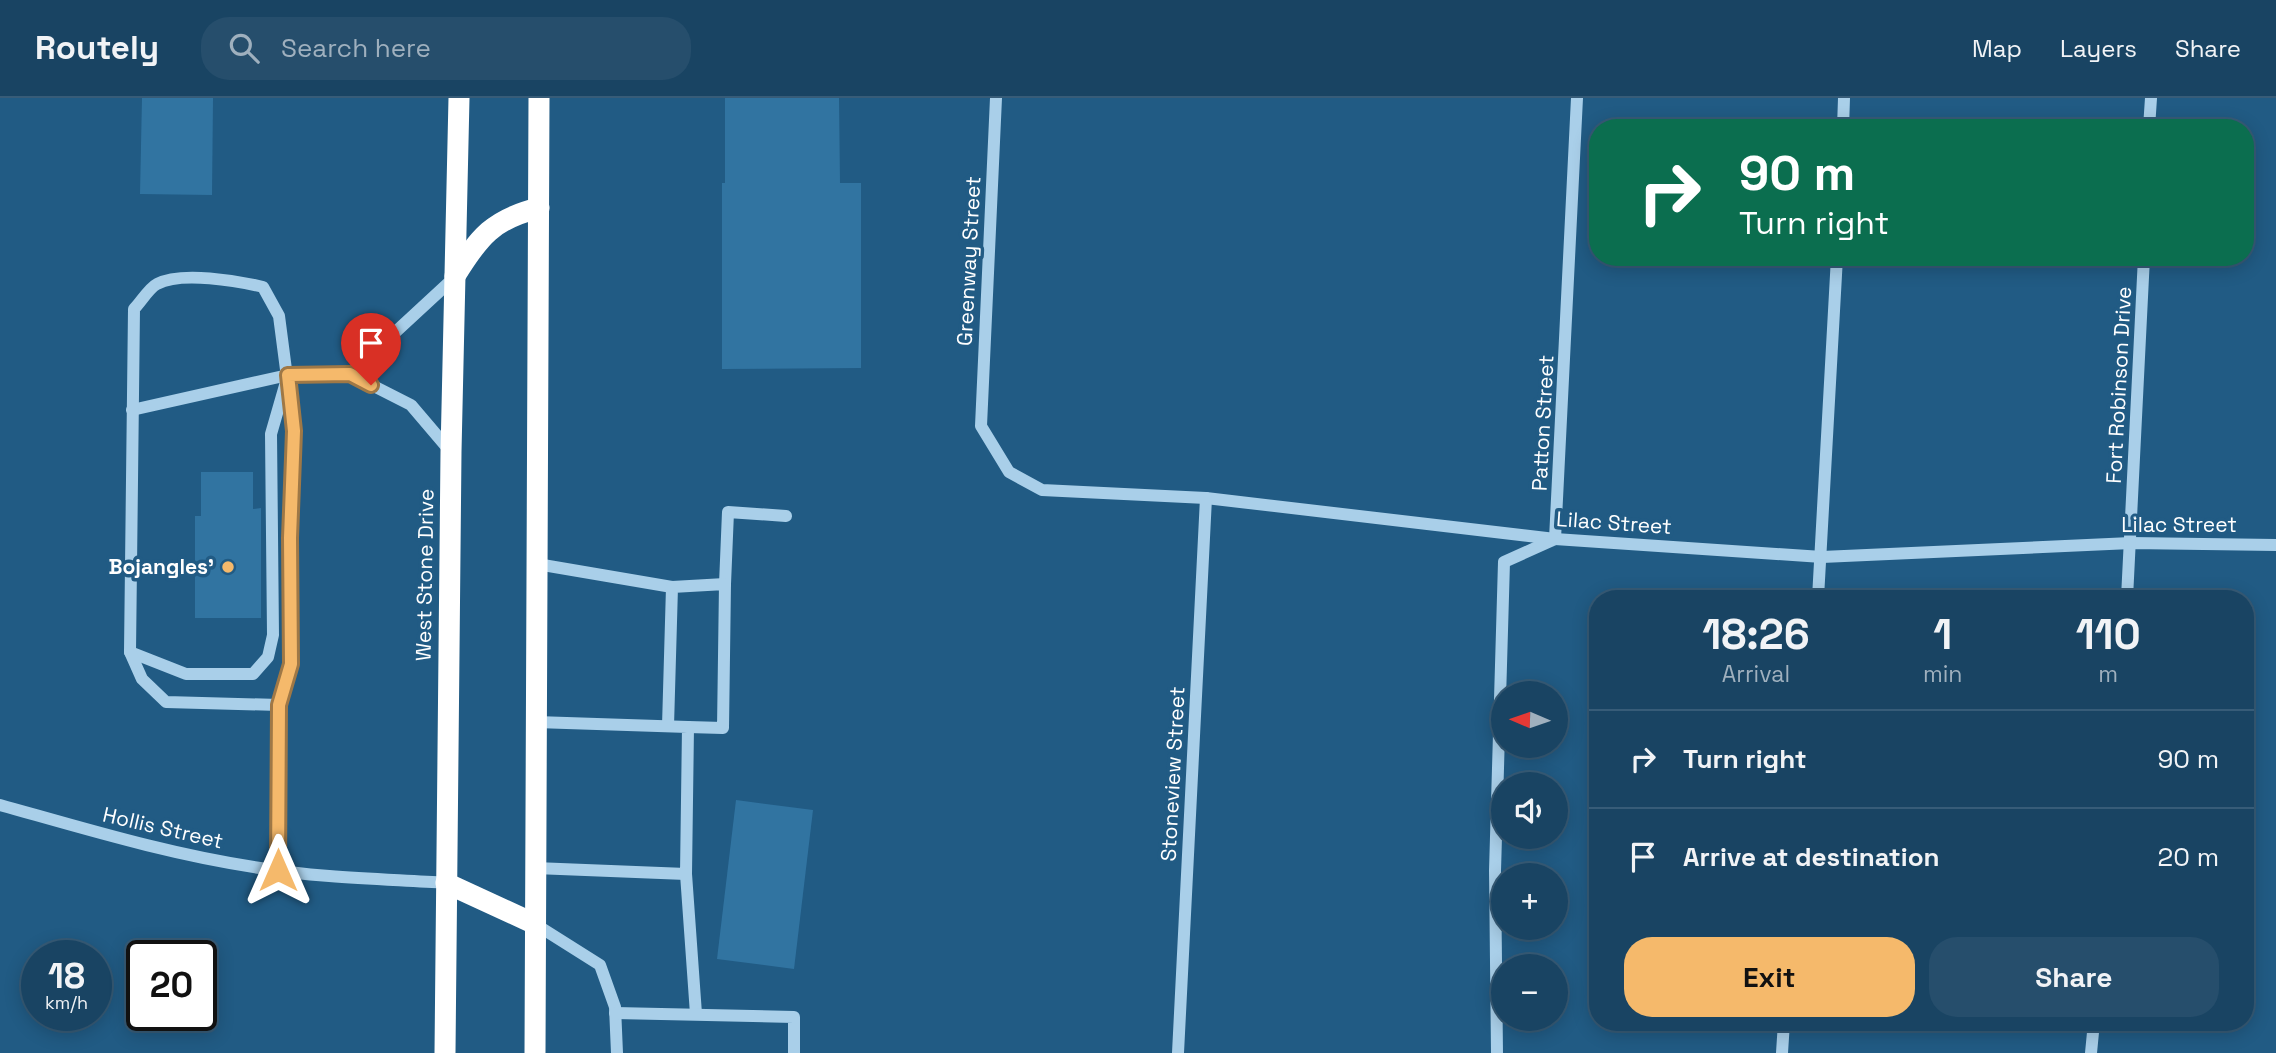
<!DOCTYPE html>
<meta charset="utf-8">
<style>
body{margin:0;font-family:"Space Grotesk",sans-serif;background:#264e6c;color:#f1f3f6;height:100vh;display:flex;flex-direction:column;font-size:26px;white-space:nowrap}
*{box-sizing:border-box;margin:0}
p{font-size:23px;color:#9fb0be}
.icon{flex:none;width:38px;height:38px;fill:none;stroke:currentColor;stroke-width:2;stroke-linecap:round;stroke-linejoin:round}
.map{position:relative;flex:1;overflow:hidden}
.drawer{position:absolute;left:1589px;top:492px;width:665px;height:441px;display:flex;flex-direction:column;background:#194463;border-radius:28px;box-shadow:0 4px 18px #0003,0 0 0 2px #375c78}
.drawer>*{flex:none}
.guide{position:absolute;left:1589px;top:21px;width:665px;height:147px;border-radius:28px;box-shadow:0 4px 18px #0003,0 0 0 2px #375c78;background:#0b6e4f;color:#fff;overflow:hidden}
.needle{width:46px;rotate:272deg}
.controls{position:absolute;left:1491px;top:583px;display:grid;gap:14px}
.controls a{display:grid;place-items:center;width:77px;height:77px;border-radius:50%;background:#194463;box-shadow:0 4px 18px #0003,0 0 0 2px #375c78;font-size:35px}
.speed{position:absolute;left:21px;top:842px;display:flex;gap:14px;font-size:35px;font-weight:700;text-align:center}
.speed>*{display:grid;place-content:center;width:91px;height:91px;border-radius:50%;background:#194463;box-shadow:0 4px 18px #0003,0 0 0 2px #375c78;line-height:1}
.speed small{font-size:18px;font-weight:400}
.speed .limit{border:4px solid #111;border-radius:10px;background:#fff;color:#111}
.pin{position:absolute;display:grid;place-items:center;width:60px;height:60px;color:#fff;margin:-72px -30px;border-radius:50% 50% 50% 0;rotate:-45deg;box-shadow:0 0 7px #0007}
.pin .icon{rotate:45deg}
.me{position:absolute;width:77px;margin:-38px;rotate:0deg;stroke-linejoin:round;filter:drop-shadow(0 0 5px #0008)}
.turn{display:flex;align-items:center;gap:24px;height:147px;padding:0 35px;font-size:32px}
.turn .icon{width:91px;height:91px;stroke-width:2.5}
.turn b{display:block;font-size:49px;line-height:60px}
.eta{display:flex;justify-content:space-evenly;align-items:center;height:119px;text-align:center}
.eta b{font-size:42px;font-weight:700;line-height:49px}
.cta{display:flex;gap:14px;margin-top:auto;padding:14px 35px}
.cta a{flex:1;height:80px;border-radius:28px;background:#f5b96b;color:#111;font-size:28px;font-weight:700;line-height:80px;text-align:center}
.cta a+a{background:#264e6c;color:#f1f3f6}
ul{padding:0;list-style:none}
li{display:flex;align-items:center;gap:21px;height:98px;padding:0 35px;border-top:2px solid #375c78}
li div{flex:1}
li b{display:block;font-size:26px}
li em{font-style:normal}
header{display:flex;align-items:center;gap:42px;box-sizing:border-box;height:98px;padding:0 35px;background:#194463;border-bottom:2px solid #375c78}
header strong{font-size:33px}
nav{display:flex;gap:38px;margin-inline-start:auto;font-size:24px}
.search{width:490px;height:63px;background:#264e6c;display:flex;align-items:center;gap:18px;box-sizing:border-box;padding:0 24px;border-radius:28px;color:#9fb0be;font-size:26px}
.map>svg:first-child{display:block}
.building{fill:#3174a1}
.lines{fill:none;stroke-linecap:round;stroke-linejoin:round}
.minor{stroke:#a9cfe9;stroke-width:12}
.highway{stroke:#fff;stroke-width:21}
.route-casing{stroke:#9f7846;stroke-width:18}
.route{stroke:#f5b96b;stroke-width:12}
.poi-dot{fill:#f5b96b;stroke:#215b84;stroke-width:2.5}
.labels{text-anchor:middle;stroke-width:7;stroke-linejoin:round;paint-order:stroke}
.street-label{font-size:21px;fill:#fff;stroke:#215b84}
.poi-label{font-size:21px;font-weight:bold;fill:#fff;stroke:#215b84;text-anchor:end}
</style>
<header>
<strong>Routely</strong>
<div class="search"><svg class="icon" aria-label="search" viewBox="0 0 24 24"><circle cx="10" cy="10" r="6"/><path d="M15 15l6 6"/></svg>Search here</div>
<nav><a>Map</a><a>Layers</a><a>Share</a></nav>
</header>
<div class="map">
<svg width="2276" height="955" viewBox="0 0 2276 955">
<rect width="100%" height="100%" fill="#215b84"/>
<g class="building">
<polygon points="142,0 213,0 212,97 140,96"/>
<polygon points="725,0 839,0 840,85 861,85 861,270 722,271 722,85 725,85"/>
<polygon points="201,374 253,374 253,411 261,410 261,520 195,520 195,418 201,418"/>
<polygon points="736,702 813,712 794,871 717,861"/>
</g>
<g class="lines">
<g class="minor">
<polyline points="996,0 981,328 1009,374 1042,392 1206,400 1555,441 1822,459 2131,445 2276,447"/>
<polyline points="1843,30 1844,0"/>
<polyline points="2149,30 2151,0"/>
<polyline points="350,276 455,179"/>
<polyline points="132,312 288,277 350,276 411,307 451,354"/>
<polyline points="537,466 672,489"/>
<polyline points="725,486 728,414 786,418"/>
<polyline points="1818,500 1837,159"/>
<polyline points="2127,500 2144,159"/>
<polyline points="130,554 186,576 253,576 268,559 273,537 271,336 286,284"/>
<polyline points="668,628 672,489 725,486 723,630 688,629"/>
<path d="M 0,707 C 86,731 171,757 260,770 C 321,780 384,781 446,785"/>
<polyline points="535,770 686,776 688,629 536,624"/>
<path d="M 278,772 L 279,607 L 166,604 L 142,581 L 130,554 L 134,211 C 141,204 149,190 157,186 C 181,173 238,183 263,189 L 279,218 L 294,333 L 290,440 L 291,566 L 279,607"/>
<polyline points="686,776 696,916"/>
<polyline points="535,826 600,867 615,909 617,955"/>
<polyline points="615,915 794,919 794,955"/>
<polyline points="1178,955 1206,400"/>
<polyline points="1497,955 1495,773 1504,464 1555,441 1577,0"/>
<polyline points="1782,955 1784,924"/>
<polyline points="2091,955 2094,924"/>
</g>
<g class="highway">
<path d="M 455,178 C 479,139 493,121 539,110"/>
<polyline points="446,785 535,826"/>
<polyline points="445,955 451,354 459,0"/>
<polyline points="535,955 539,0"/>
</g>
</g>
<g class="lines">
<g class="route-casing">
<polyline id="route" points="278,772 279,607 291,566 290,440 294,333 288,277 350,276 371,287"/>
</g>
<use href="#route" class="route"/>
</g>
<circle class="poi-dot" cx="228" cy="469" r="7"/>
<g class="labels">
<g class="street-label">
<text transform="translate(969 163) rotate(-87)" y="7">Greenway Street</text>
<text transform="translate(2119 287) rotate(-87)" y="7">Fort Robinson Drive</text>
<text transform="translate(1543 325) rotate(-87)" y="7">Patton Street</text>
<text transform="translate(1614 425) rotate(4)" y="7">Lilac Street</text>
<text x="2179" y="434">Lilac Street</text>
<text transform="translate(425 477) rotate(-89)" y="7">West Stone Drive</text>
<text transform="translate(1173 676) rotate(-87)" y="7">Stoneview Street</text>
<text transform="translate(163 730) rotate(13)" y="7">Hollis Street</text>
</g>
<g class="poi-label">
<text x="214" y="476">Bojangles'</text>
</g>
</g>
</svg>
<div class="controls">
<a><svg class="needle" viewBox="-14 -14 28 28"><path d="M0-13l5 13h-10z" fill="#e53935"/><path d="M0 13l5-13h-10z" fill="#9fb0be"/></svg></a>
<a><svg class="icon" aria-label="sound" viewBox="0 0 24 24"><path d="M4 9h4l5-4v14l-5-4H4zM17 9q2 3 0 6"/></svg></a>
<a>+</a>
<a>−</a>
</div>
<div class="speed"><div>18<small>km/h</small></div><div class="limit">20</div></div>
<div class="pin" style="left:371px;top:287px;background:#d93025"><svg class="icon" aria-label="arrive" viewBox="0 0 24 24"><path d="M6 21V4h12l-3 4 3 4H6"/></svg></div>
<svg class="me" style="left:278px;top:772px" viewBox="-20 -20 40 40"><path d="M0-17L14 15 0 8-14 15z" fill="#f5b96b" stroke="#fff" stroke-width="4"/></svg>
<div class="guide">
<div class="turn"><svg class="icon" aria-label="right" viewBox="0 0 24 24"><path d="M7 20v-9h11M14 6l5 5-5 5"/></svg><div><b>90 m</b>Turn right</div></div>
</div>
<section class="drawer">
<div class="eta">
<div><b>18:26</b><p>Arrival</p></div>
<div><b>1</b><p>min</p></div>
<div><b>110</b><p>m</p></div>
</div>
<ul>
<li><svg class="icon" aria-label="right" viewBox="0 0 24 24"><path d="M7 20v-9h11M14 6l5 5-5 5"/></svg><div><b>Turn right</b></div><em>90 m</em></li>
<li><svg class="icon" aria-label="arrive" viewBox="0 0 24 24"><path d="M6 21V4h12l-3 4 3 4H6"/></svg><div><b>Arrive at destination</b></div><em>20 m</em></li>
</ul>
<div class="cta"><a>Exit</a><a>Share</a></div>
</section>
</div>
